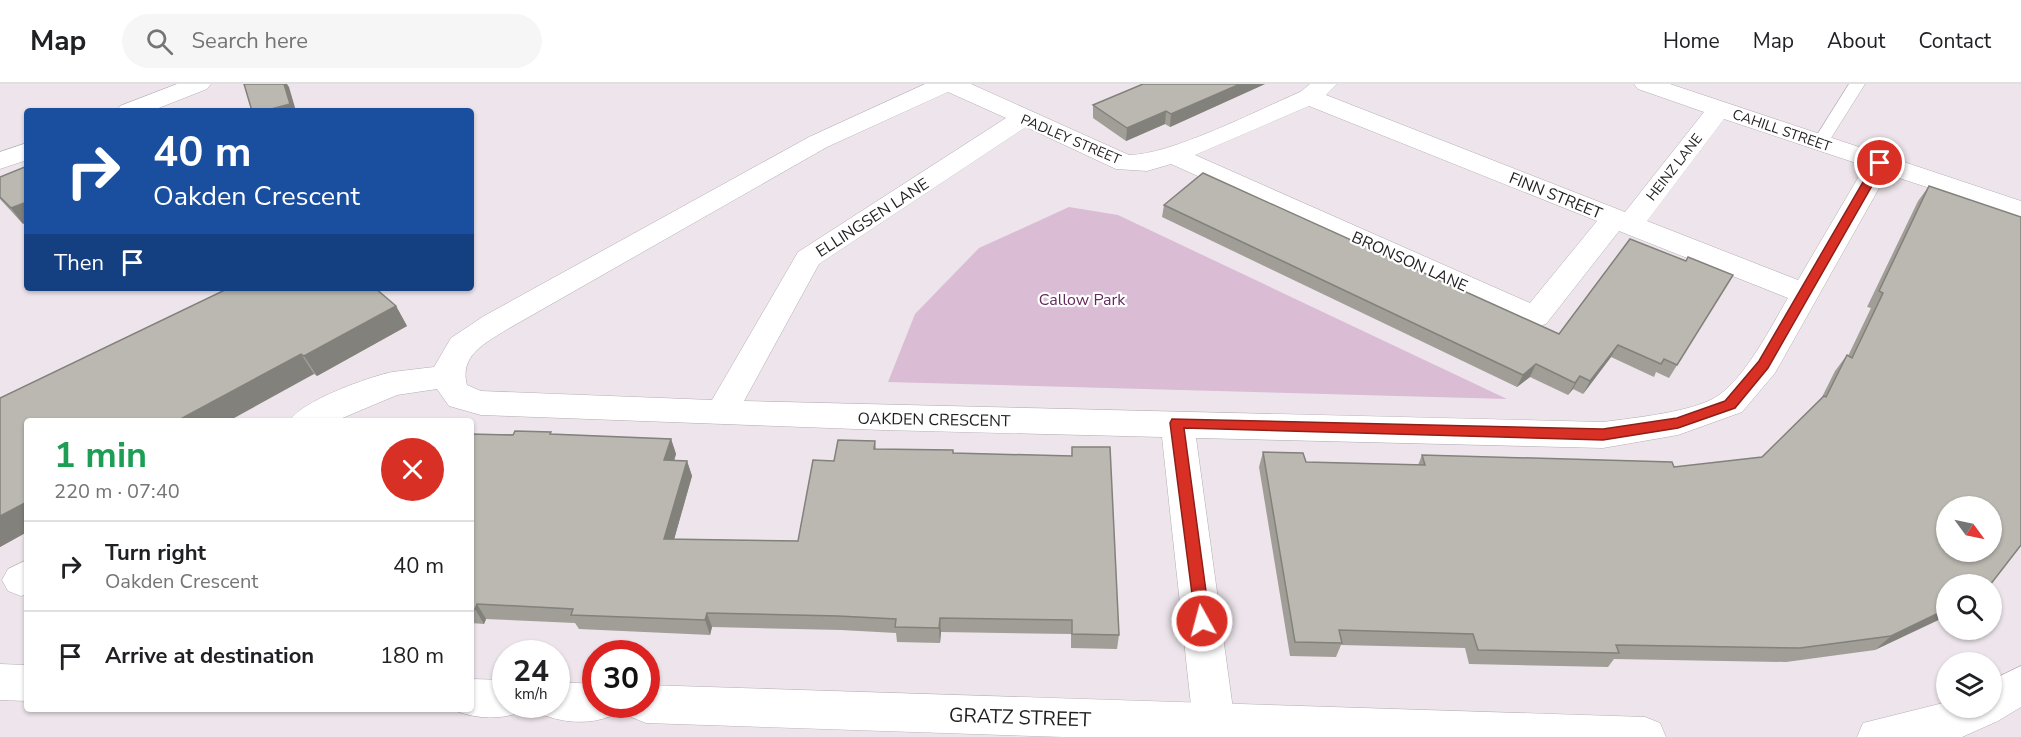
<!DOCTYPE html>
<meta charset="utf-8">
<style>
body{margin:0;font-family:"Nunito Sans",sans-serif;background:#f6f6f6;color:#202124;height:100vh;display:flex;flex-direction:column;font-size:22px;white-space:nowrap}
*{box-sizing:border-box;margin:0}
p{font-size:20px;color:#757577}
.icon{flex:none;width:33px;height:33px;fill:none;stroke:currentColor;stroke-width:2;stroke-linecap:round;stroke-linejoin:round}
.map{position:relative;flex:1;overflow:hidden}
.details{position:absolute;left:24px;top:334px;width:450px;height:294px;display:flex;flex-direction:column;background:#fff;border-radius:6px;box-shadow:0 2px 4px #0004}
.details>*{flex:none}
.banner{position:absolute;left:24px;top:24px;width:450px;height:183px;border-radius:6px;box-shadow:0 2px 4px #0004;background:#1a4fa0;color:#fff;overflow:hidden}
.needle{width:39px;rotate:123deg}
.controls{position:absolute;left:1936px;top:412px;display:grid;gap:12px}
.controls a{display:grid;place-items:center;width:66px;height:66px;border-radius:50%;background:#fff;box-shadow:0 2px 4px #0004;font-size:30px}
.speed{position:absolute;left:492px;top:556px;display:flex;gap:12px;font-size:30px;font-weight:700;text-align:center}
.speed>*{display:grid;place-content:center;width:78px;height:78px;border-radius:50%;background:#fff;box-shadow:0 2px 4px #0004;line-height:1}
.speed small{font-size:15px;font-weight:400}
.speed .limit{border:9px solid #d22;background:#fff;color:#111}
.pin{position:absolute;display:grid;place-items:center;width:51px;height:51px;color:#fff;margin:-26px;border:3px solid #fff;border-radius:50%;box-shadow:0 2px 6px #0007}
.me{position:absolute;width:66px;margin:-33px;rotate:353deg;stroke-linejoin:round;filter:drop-shadow(0 0 4px #0008)}
.turn{display:flex;align-items:center;gap:21px;height:126px;padding:0 30px;font-size:27px}
.turn .icon{width:78px;height:78px;stroke-width:2.5}
.turn b{display:block;font-size:42px;line-height:51px}
.then{display:flex;align-items:center;height:57px;padding:0 30px;background:#0003;gap:12px;font-size:22px}
.round{display:grid;place-items:center;flex:none;width:63px;height:63px;border-radius:32px;background:#f6f6f6}
.overview{display:flex;align-items:center;justify-content:space-between;height:102px;padding:0 30px}
h1{font-size:36px;font-weight:700;line-height:45px;color:#1e9e55}
ul{padding:0;list-style:none}
li{display:flex;align-items:center;gap:18px;height:90px;padding:0 30px;border-top:2px solid #e0e0e0}
li div{flex:1}
li b{display:block;font-size:22px}
li em{font-style:normal}
header{display:flex;align-items:center;gap:36px;box-sizing:border-box;height:84px;padding:0 30px;background:#fff;border-bottom:2px solid #e0e0e0}
header strong{font-size:28px}
nav{display:flex;gap:33px;margin-inline-start:auto;font-size:21px}
.search{width:420px;height:54px;background:#f6f6f6;display:flex;align-items:center;gap:15px;box-sizing:border-box;padding:0 21px;border-radius:33px;color:#757577;font-size:22px}
.map>svg:first-child{display:block}
.green{fill:#dabcd5}
.lines{fill:none;stroke-linecap:round;stroke-linejoin:round}
.lane-casing{stroke:#b4adb2;stroke-width:1}
.street-casing{stroke:#b4adb2;stroke-width:1}
.secondary-casing{stroke:#b4adb2;stroke-width:1}
.lane{fill:#fff;fill-rule:evenodd}
.street{fill:#fff;fill-rule:evenodd}
.secondary{fill:#fff;fill-rule:evenodd}
.wall{fill:#a09e97}
.shaded-wall{fill:#82817b}
.building{fill:#bab8b0;stroke:#82817b;stroke-width:1.5;fill-rule:evenodd}
.route{fill:#d93025;stroke:#8d1f18;stroke-width:1.5}
.labels{text-anchor:middle;stroke-width:4.5;stroke-linejoin:round;paint-order:stroke}
.far-street-label{font-size:14px;fill:#201e20;stroke:#fff}
.street-label{font-size:16px;fill:#201e20;stroke:#fff}
.park-label{font-size:16px;fill:#632b5d;stroke:#fff}
.near-street-label{font-size:20px;fill:#201e20;stroke:#fff}
</style>
<header>
<strong>Map</strong>
<div class="search"><svg class="icon" aria-label="search" viewBox="0 0 24 24"><circle cx="10" cy="10" r="6"/><path d="M15 15l6 6"/></svg>Search here</div>
<nav><a>Home</a><a>Map</a><a>About</a><a>Contact</a></nav>
</header>
<div class="map">
<svg width="2021" height="653" viewBox="0 0 2021 653">
<rect width="100%" height="100%" fill="#ede5eb"/>
<polygon class="green" points="1069,123 1118,131 1507,315 888,298 915,230 979,164"/>
<g class="lines">
<g class="lane-casing">
<polygon id="lane" points="1849,0 1865,0 1826,62 1814,62 1812,59"/>
</g>
<g class="street-casing">
<g id="street">
<polygon points="177,0 211,0 207,5 151,27 117,27 120,22"/>
<path d="M 925,0 L 971,0 L 1129,71 C 1171,71 1258,26 1300,8 L 1310,0 L 1337,0 L 1326,11 L 1625,128 L 1704,28 L 1638,5 L 1634,0 L 1670,0 L 2021,117 L 2021,134 L 1887,90 L 1775,289 L 1742,328 L 1678,351 L 1603,364 L 1196,354 L 1235,640 L 1229,653 L 1199,653 L 1193,640 L 1162,353 L 883,346 L 481,331 L 449,322 L 437,305 L 397,311 L 333,338 L 289,338 C 300,317 369,293 392,288 C 406,286 420,285 434,283 L 451,254 L 484,232 L 809,53 ZM 948,8 L 1006,34 L 798,168 L 712,316 L 481,307 L 467,301 C 459,272 485,259 506,246 L 827,63 ZM 1309,22 L 1597,137 L 1530,219 L 1195,71 ZM 1724,35 L 1865,82 L 1798,196 L 1647,137 ZM 1026,43 L 1116,85 L 1147,87 L 1171,80 L 1535,243 L 1546,240 L 1619,147 L 1788,214 C 1771,243 1746,292 1719,311 C 1696,328 1632,334 1603,338 L 744,317 L 819,180 Z"/>
<polygon points="27,59 27,76 0,85 0,68"/>
<polygon points="27,476 27,510 21,512 8,507 2,496 8,485"/>
</g>
</g>
<g class="secondary-casing">
<g id="secondary">
<polygon points="0,580 27,581 27,617 0,616"/>
<polygon points="2021,582 2021,623 1998,637 1962,653 1857,653 1863,639 1947,618 1947,624 1992,624 1992,596"/>
<path d="M 471,595 L 506,596 L 506,621 L 524,621 L 521,628 C 500,636 477,635 456,627 L 471,626 Z"/>
<path d="M 556,598 L 596,600 L 596,621 L 616,621 L 611,632 C 589,641 563,639 541,630 L 537,621 L 556,621 Z"/>
<polygon points="646,601 1645,633 1660,639 1666,653 1064,653 646,639 631,633 626,621 646,621"/>
</g>
</g>
<use href="#lane" class="lane"/>
<use href="#street" class="street"/>
<use href="#secondary" class="secondary"/>
</g>
<g class="wall">
<polygon points="1265,0 1170,43 1165,40 1126,57 1093,34 1093,21"/>
<polygon points="0,93 23,140 0,115"/>
<polygon points="1929,102 2021,461 1875,566 1786,578 1614,575 1608,583 1469,580 1465,564 1341,561 1336,573 1290,572 1259,383 1263,368 1306,378 1418,381 1422,371 1674,383 1762,373 1821,315 1835,287 1847,271 1848,272 1871,224 1867,223 1918,117"/>
<polygon points="1164,121 1559,250 1686,177 1733,191 1669,294 1656,288 1654,293 1611,273 1583,310 1573,305 1568,311 1530,293 1517,303 1162,133"/>
<polygon points="396,222 407,242 317,292 314,290 27,338 27,448 0,463 0,314"/>
<polygon points="471,350 553,350 671,355 676,370 674,377 687,377 692,392 674,455 798,457 834,377 875,357 876,365 953,369 1119,551 1117,565 1071,564 1071,550 941,548 940,559 897,558 896,549 841,546 712,543 710,551 579,545 575,539 486,535 484,540 471,539"/>
</g>
<g class="shaded-wall">
<polygon points="284,0 287,0 289,3 296,27 264,27"/>
<polygon points="1240,0 1265,0 1170,43 1171,30"/>
<polygon points="1166,27 1165,40 1126,57 1127,44"/>
<polygon points="27,118 27,138 23,140 11,124"/>
<polygon points="396,222 407,242 317,292 304,272"/>
<polygon points="1618,261 1611,273 1583,310 1590,297"/>
<polygon points="301,270 314,290 227,338 175,338"/>
<polygon points="1536,280 1530,293 1517,303 1523,291"/>
<polygon points="1580,292 1573,305 1568,311 1575,299"/>
<polygon points="671,355 676,370 669,392 664,376"/>
<polygon points="687,377 692,392 670,470 664,455"/>
<polygon points="27,418 27,448 0,463 0,432"/>
<polygon points="477,520 486,535 484,540 475,525"/>
<polygon points="1947,525 1947,532 1875,566 1891,552"/>
<polygon points="707,529 712,543 710,551 705,536"/>
<polygon points="940,534 941,548 940,559 939,544"/>
</g>
<g class="building">
<polygon points="244,0 284,0 290,20 264,27 252,27"/>
<polygon points="1143,0 1240,0 1171,30 1166,27 1127,44 1093,21"/>
<polygon points="27,82 27,118 11,124 0,113 0,93"/>
<polygon points="1203,89 1559,250 1630,155 1686,177 1688,173 1733,191 1677,281 1664,275 1661,280 1618,261 1590,297 1580,292 1575,299 1536,280 1523,291 1164,121"/>
<path d="M 1929,102 L 2021,133 L 2021,461 L 1990,501 L 1947,501 L 1947,525 L 1891,552 L 1800,564 L 1616,561 L 1619,569 L 1478,566 L 1473,550 L 1339,546 L 1342,559 L 1295,558 L 1263,368 L 1303,369 L 1306,378 L 1425,381 L 1422,371 L 1672,378 L 1674,383 L 1762,373 L 1824,312 L 1826,313 L 1847,271 L 1852,274 L 1883,209 L 1879,207 ZM 1947,423 L 1992,423 L 1992,468 L 1947,468 Z"/>
<polygon points="229,204 375,204 396,222 304,272 301,270 175,338 27,338 27,418 0,432 0,314"/>
<polygon points="515,347 551,348 550,350 671,355 664,376 687,377 664,455 798,457 813,376 834,377 838,356 875,357 874,365 953,366 953,369 1072,372 1072,363 1110,363 1119,551 1072,550 1072,536 940,534 939,544 895,543 896,535 838,532 707,529 705,536 571,531 573,525 477,520 475,525 471,525 471,350 513,351"/>
</g>
<polygon class="route" points="1880,76 1885,79 1768,284 1735,324 1678,344 1603,356 1184,344 1210,537 1207,541 1196,541 1170,339 1172,335 1603,345 1677,334 1725,317 1759,277 1874,79"/>
<g class="labels">
<g class="far-street-label">
<text transform="translate(1782 46) rotate(19)" y="5">CAHILL STREET</text>
<text transform="translate(1071 55) rotate(23)" y="5">PADLEY STREET</text>
<text transform="translate(1674 83) rotate(-52)" y="5">HEINZ LANE</text>
</g>
<g class="street-label">
<text transform="translate(1556 111) rotate(22)" y="6">FINN STREET</text>
<text transform="translate(872 133) rotate(-33)" y="6">ELLINGSEN LANE</text>
<text transform="translate(1410 177) rotate(24)" y="6">BRONSON LANE</text>
<text transform="translate(934 335) rotate(1)" y="6">OAKDEN CRESCENT</text>
</g>
<g class="park-label">
<text x="1082" y="221">Callow Park</text>
</g>
<g class="near-street-label">
<text transform="translate(1020 633) rotate(2)" y="7">GRATZ STREET</text>
</g>
</g>
</svg>
<div class="controls">
<a><svg class="needle" viewBox="-14 -14 28 28"><path d="M0-13l5 13h-10z" fill="#e53935"/><path d="M0 13l5-13h-10z" fill="#757577"/></svg></a>
<a><svg class="icon" aria-label="search" viewBox="0 0 24 24"><circle cx="10" cy="10" r="6"/><path d="M15 15l6 6"/></svg></a>
<a><svg class="icon" aria-label="layers" viewBox="0 0 24 24"><path d="M12 4l9 5-9 5-9-5zM3 14l9 5 9-5"/></svg></a>
</div>
<div class="speed"><div>24<small>km/h</small></div><div class="limit">30</div></div>
<div class="pin" style="left:1880px;top:79px;background:#d93025"><svg class="icon" aria-label="arrive" viewBox="0 0 24 24"><path d="M6 21V4h12l-3 4 3 4H6"/></svg></div>
<svg class="me" style="left:1202px;top:537px" viewBox="-20 -20 40 40"><circle r="17" fill="#d93025" stroke="#fff" stroke-width="3"/><path d="M0-11L8 9 0 5-8 9z" fill="#fff"/></svg>
<div class="banner">
<div class="turn"><svg class="icon" aria-label="right" viewBox="0 0 24 24"><path d="M7 20v-9h11M14 6l5 5-5 5"/></svg><div><b>40 m</b>Oakden Crescent</div></div>
<div class="then">Then<svg class="icon" aria-label="arrive" viewBox="0 0 24 24"><path d="M6 21V4h12l-3 4 3 4H6"/></svg></div>
</div>
<section class="details">
<div class="overview"><div><h1>1 min</h1><p>220 m · 07:40</p></div><a class="round" style="background:#d93025;color:#fff"><svg class="icon" aria-label="close" viewBox="0 0 24 24"><path d="M6 6l12 12M18 6L6 18"/></svg></a></div>
<ul>
<li><svg class="icon" aria-label="right" viewBox="0 0 24 24"><path d="M7 20v-9h11M14 6l5 5-5 5"/></svg><div><b>Turn right</b><p>Oakden Crescent</p></div><em>40 m</em></li>
<li><svg class="icon" aria-label="arrive" viewBox="0 0 24 24"><path d="M6 21V4h12l-3 4 3 4H6"/></svg><div><b>Arrive at destination</b></div><em>180 m</em></li>
</ul>
</section>
</div>
